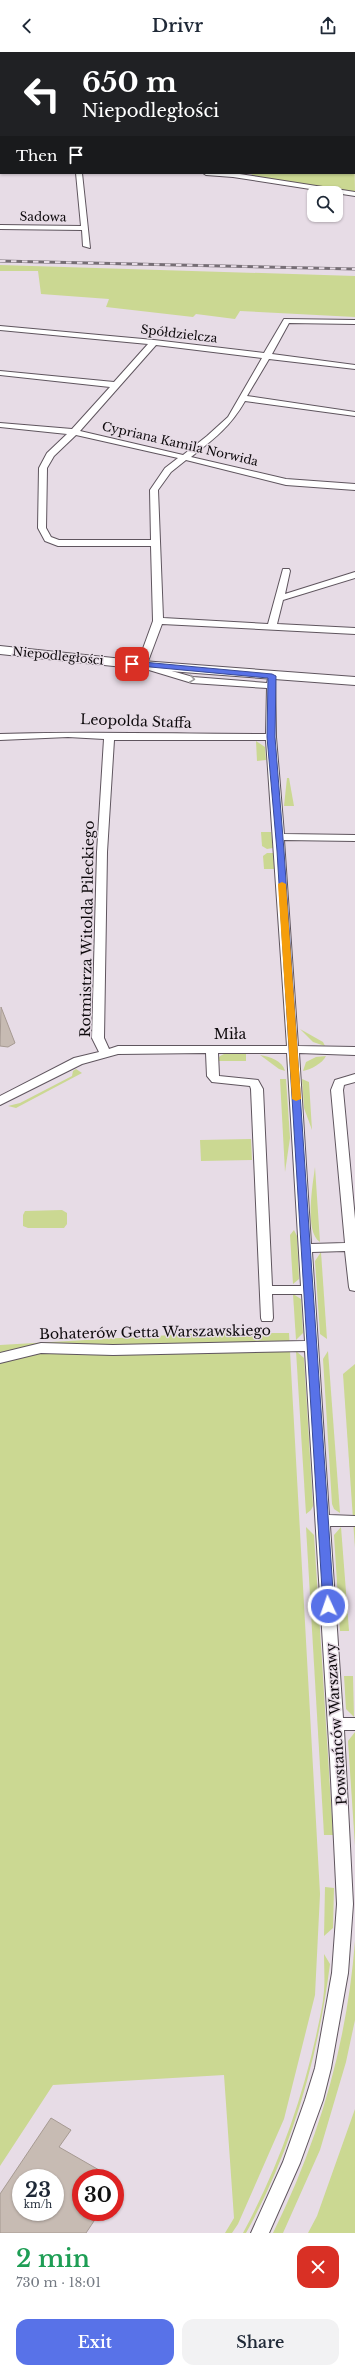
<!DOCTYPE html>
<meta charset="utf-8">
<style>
body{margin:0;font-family:"Libre Baskerville",serif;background:#f2f2f3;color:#1f2937;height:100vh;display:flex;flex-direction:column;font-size:15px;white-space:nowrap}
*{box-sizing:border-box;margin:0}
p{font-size:13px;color:#747a83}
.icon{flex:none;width:22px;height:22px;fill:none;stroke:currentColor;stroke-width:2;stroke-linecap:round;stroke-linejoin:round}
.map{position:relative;height:2181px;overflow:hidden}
.sheet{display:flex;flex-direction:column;background:#fff;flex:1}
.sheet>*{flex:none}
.hud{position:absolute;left:0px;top:0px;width:355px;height:122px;box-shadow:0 1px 3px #0004;background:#202124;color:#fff;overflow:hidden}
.buttons{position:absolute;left:307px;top:134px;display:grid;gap:8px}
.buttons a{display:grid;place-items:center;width:36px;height:36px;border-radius:8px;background:#fff;box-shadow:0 1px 3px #0004;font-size:20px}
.speed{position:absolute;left:12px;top:2117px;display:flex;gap:8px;font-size:20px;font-weight:700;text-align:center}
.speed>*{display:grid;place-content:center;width:52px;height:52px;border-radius:50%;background:#fff;box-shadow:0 1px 3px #0004;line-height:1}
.speed small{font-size:10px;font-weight:400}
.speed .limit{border:6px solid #d22;background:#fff;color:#111}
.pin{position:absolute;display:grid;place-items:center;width:34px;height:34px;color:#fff;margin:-17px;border-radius:8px;box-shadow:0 2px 6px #0006}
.me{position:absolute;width:44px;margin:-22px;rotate:357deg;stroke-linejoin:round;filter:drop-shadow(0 0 3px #0008)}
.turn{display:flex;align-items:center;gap:14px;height:84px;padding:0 16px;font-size:18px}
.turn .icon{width:52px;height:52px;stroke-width:2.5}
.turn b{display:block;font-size:28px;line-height:34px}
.then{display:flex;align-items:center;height:38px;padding:0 16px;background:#0003;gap:8px;font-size:15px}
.round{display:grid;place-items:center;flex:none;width:42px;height:42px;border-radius:12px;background:#f2f2f3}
.head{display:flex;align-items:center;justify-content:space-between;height:68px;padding:0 16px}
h1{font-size:24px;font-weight:600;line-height:30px;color:#1e9e55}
.primary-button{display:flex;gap:8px;margin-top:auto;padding:8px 16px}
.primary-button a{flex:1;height:46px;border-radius:12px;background:#5872e8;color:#fff;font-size:16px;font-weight:600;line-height:46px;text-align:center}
.primary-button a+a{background:#f2f2f3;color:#1f2937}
header{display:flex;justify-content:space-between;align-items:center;height:52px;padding:0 16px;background:#fff;font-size:18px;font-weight:600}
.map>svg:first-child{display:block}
.green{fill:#cbd892}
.building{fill:#c7bbb3;stroke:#a69a92;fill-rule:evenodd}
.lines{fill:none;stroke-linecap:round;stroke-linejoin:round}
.street-casing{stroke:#5f555e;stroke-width:2}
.secondary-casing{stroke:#5f555e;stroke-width:2}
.street{fill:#fff;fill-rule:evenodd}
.secondary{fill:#fff;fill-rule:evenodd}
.rail-casing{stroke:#766e75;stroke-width:3}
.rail{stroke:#e7dce6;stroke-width:2;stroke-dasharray:5.5;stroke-linecap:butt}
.oneway{stroke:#9f9d9e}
.route{fill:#5872e8;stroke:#394a97}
.slow{fill:#f59e0b}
.labels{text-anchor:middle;stroke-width:3;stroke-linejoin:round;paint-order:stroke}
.far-street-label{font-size:12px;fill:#0e0a0d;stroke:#e7dce6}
.street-label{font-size:14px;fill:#0e0a0d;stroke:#e7dce6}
</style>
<header><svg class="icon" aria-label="back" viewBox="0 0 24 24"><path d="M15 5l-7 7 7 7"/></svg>Drivr<svg class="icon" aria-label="share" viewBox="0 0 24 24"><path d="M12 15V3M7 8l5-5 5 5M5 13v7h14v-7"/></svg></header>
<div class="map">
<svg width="355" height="2181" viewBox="0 0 355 2181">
<rect width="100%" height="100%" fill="#e7dce6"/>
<g class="green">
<polygon points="354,87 355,140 253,126 251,121 354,121"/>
<polygon points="0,213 355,224 355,265 240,259 235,267 196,262 193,265 106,255 109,247 41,242 38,219 0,219"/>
<polygon points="256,689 265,695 266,708 257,709"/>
<polygon points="287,726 289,726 294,754 284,754"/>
<polygon points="261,780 271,780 273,796 267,797 262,794"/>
<polygon points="267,801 273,801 274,817 264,817 263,804"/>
<polygon points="300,977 323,990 325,994 313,990"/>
<polygon points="226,1001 246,1002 246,1009 217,1009 220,1004"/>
<path d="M 260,1003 C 270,1005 282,1008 285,1019 L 279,1017 Z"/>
<path d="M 326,1004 C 323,1011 310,1018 303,1019 L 306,1010 L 316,1005 Z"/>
<polygon points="76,1017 82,1021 16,1056 8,1054 20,1051 72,1024 73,1019"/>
<polygon points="280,1027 286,1027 290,1086 285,1120"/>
<polygon points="302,1027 309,1030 312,1078 304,1056"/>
<polygon points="251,1087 252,1108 201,1109 200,1088"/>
<path d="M 315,1115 L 320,1190 C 304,1180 313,1131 315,1115 Z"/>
<polygon points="62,1158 67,1161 67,1172 64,1176 28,1176 23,1174 23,1163 25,1159"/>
<polygon points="294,1178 297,1184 299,1227 293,1232 290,1183"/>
<polygon points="321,1200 327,1287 320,1282 315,1209"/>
<polygon points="293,1242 301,1247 303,1281 296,1288"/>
<polygon points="206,1281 289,1281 320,1842 315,1943 284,2067 238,2172 232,2181 225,2181 234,2166 224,2023 53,2033 0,2114 0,1293"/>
<polygon points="296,1299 304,1306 313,1454 311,1458 306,1462"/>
<polygon points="328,1299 340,1461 334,1457 332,1452 323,1307"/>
<polygon points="355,1312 355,1496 343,1322"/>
<polygon points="306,1475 314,1483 333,1783 324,1783"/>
<polygon points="341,1475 349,1579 340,1579 334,1483"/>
<polygon points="344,1624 353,1624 354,1665 346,1657"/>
<polygon points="355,1680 355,1794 348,1689"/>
<polygon points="325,1835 334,1836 333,1876 324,1884"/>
<path d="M 355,1889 L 355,1968 L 346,2010 L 320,2098 L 283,2181 L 273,2181 C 319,2088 347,1992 355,1889 Z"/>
<path d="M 324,1902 L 330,1912 C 318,2006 292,2098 246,2181 L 243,2181 C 276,2120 301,2052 316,1984 C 319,1969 323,1954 324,1939 C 325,1927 324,1914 324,1902 Z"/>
<polygon points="355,2057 355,2181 308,2181 317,2164"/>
</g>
<g class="building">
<polygon points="1,955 15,991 8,995 0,994"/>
<path d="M 51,2066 L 71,2078 L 59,2095 L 113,2126 L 81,2126 L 81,2160 L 100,2160 L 86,2181 L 0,2181 L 0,2142 ZM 21,2126 L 55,2126 L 55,2160 L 21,2160 Z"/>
</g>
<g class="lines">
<g class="street-casing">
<g id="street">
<rect x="0" y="114" width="1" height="4"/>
<polygon points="76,121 82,121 90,196 83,194 82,178 0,177 0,173 81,174"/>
<polygon points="203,121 233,121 355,140 355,144 233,125 206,123"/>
<path d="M 284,267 L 355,268 L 355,272 L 289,271 L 272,302 L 355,313 L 355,317 L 269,307 L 247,344 L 355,360 L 355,364 L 245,349 C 230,375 214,387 191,405 L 286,427 L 355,432 L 355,438 L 286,433 L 186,408 L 171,420 L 158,438 L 163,566 L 268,572 L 283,517 L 289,517 L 290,519 L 285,542 L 355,520 L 355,526 L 283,548 L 277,572 L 355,576 L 355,582 L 162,572 L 147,612 L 193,625 L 267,631 L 269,622 L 275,622 L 276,685 L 284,782 L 355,783 L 355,789 L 284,788 L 298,994 L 355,995 L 355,1003 L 299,1001 L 311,1192 L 345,1191 L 331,1038 L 335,1028 L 355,1022 L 355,1030 L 344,1033 L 343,1038 L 355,1167 L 355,1239 L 350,1238 L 349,1235 L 345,1199 L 312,1200 L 329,1463 L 355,1464 L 355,1474 L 330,1474 L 343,1666 L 355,1666 L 355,1678 L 344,1678 L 353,1852 L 348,1921 L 331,2016 L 323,2048 L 300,2111 L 269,2181 L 251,2181 L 283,2110 L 305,2048 L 315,2016 L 332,1921 L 337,1852 L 330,1707 L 305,1299 L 113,1303 L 41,1301 L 0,1311 L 0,1301 L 41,1291 L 113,1293 L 305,1289 L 302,1242 L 272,1242 L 273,1266 L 272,1269 L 262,1269 L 261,1266 L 251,1037 L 250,1034 L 212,1030 L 207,1024 L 206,1001 L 118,1002 L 82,1012 L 0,1053 L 0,1044 L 74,1006 L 99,1000 L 92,986 L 97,800 L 104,687 L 68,685 L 0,688 L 0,682 C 89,679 177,682 266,682 L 267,636 L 192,631 L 139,615 L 137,613 L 153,569 L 151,494 L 58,494 L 45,489 L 38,476 L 39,416 L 47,401 L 67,382 L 0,375 L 0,371 L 72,377 L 110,335 L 0,323 L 0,319 L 114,330 L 148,292 L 0,278 L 0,274 L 154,288 L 264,301 ZM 156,293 L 262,306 L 228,365 L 207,384 L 183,403 L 80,379 ZM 76,383 L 178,406 L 165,416 L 150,438 L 151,488 L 59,488 L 51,485 L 46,476 L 47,416 L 54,404 ZM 114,688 L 266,688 L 287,994 L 118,994 L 109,997 L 104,986 L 107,800 ZM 218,1001 L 287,1001 L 301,1234 L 272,1234 L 263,1037 L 258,1028 L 219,1024 Z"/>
</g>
</g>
<g class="secondary-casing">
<polygon id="secondary" points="0,594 142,609 355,625 355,633 142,617 0,602"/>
</g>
<use href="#street" class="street"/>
<use href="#secondary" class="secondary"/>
<g class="rail-casing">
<polyline id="rail" points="0,209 355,217"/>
</g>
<use href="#rail" class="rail"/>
</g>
<defs><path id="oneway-chevron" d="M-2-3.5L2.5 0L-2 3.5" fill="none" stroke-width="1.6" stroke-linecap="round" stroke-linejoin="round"/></defs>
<use class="oneway" href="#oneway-chevron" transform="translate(192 627) rotate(8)"/>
<polygon class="route" points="132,609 272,622 276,624 275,685 284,799 334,1554 328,1559 323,1554 277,799 267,685 268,626 129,613 129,610"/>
<polygon class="slow" points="282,830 286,832 301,1047 296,1049 292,1047 278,832"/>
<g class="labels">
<g class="far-street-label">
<text transform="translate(43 165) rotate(1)" y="4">Sadowa</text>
<text transform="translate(179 282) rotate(7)" y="4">Spółdzielcza</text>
<text transform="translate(180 392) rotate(13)" y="4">Cypriana Kamila Norwida</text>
<text transform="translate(58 604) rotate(6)" y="4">Niepodległości</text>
</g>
<g class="street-label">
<text transform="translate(136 669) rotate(2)" y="5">Leopolda Staffa</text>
<text transform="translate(87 877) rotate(-89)" y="5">Rotmistrza Witolda Pileckiego</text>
<text x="230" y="987">Miła</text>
<text transform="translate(155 1280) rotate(-1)" y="5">Bohaterów Getta Warszawskiego</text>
<text transform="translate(336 1672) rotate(-94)" y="5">Powstańców Warszawy</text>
</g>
</g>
</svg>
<div class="buttons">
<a><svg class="icon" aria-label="search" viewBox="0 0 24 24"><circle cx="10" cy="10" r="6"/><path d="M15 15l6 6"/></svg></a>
</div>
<div class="speed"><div>23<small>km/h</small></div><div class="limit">30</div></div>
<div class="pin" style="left:132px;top:612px;background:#d93025"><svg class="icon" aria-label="arrive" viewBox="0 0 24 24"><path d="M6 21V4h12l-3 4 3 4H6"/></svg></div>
<svg class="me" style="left:328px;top:1554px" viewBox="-20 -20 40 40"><circle r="17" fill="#5872e8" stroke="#fff" stroke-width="3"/><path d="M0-11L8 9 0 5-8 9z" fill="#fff"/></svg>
<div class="hud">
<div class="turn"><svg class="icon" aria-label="left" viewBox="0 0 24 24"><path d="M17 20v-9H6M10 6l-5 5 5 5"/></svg><div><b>650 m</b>Niepodległości</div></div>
<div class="then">Then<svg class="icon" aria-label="arrive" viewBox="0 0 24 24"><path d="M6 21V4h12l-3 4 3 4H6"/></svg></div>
</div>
</div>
<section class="sheet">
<div class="head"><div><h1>2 min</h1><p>730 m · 18:01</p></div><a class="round" style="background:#d93025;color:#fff"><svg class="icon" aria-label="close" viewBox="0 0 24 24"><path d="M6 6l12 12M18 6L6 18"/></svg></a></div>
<div class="primary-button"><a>Exit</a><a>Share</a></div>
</section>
